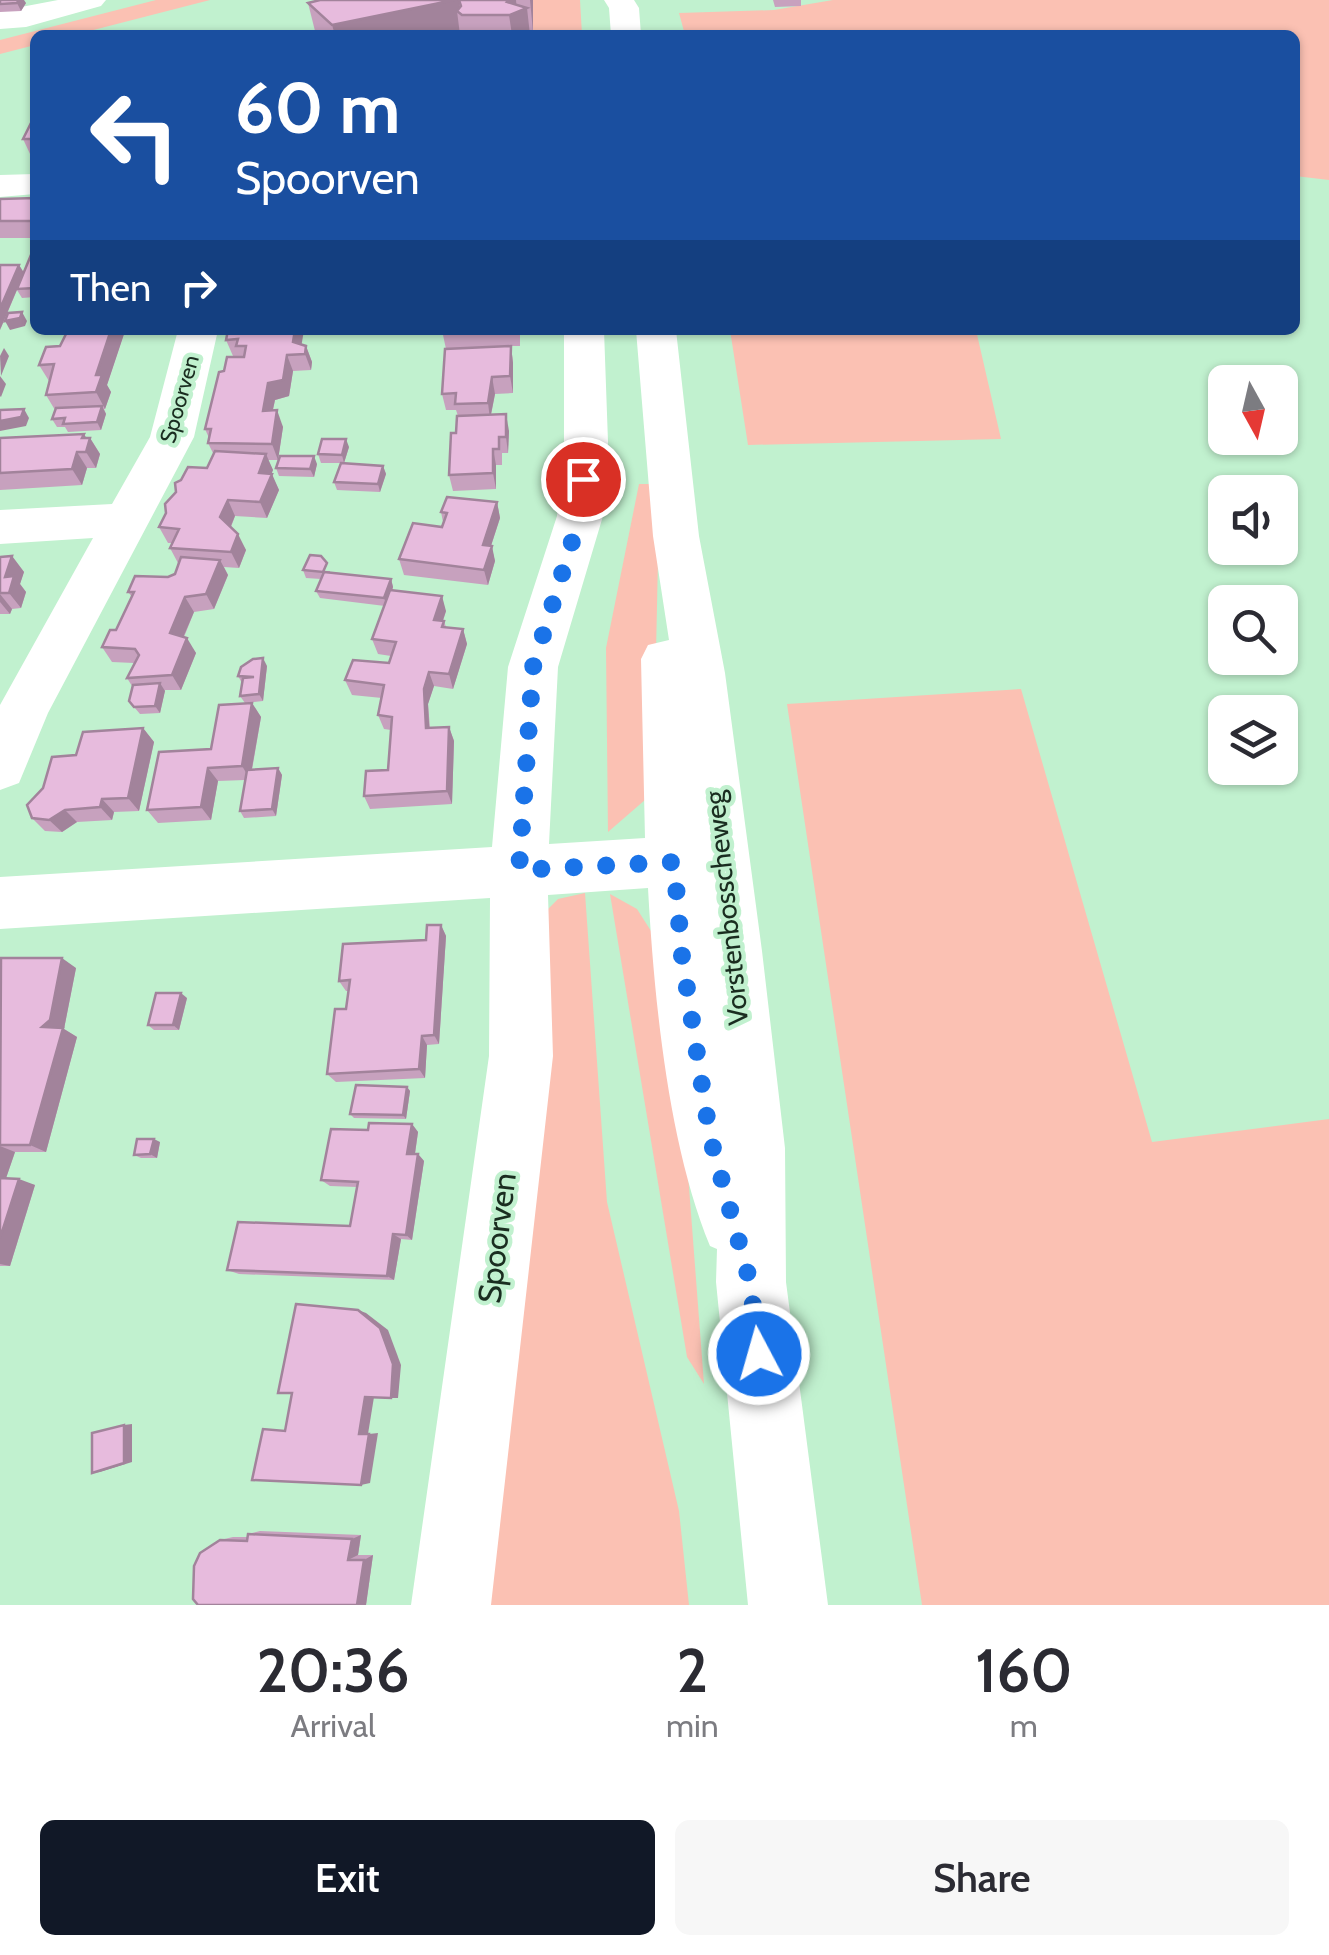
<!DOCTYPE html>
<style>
body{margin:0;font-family:Cabin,sans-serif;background:#f7f7f7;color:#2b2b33;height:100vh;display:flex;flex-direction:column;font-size:38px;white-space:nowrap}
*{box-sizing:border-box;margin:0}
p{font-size:32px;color:#7c7c81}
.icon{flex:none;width:55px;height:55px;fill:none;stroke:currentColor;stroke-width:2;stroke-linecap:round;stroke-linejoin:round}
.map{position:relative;height:1605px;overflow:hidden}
.sheet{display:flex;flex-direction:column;background:#fff;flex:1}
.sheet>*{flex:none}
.guide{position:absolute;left:30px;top:30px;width:1270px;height:305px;border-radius:15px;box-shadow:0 2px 8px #0004;background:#1a4fa0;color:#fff;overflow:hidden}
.needle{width:65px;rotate:172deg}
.tools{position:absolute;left:1208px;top:365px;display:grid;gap:20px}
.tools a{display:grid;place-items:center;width:90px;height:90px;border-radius:15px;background:#fff;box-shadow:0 2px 8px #0004;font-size:50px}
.pin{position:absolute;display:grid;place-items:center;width:85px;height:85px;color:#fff;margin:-42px;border:5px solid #fff;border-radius:50%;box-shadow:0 2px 10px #0007}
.me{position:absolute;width:110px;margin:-55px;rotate:354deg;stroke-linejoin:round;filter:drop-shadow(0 0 8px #0008)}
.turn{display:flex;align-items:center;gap:35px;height:210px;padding:0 40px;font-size:45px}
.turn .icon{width:130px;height:130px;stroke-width:2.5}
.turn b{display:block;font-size:70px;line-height:85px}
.then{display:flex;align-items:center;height:95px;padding:0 40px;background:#0003;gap:20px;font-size:38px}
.eta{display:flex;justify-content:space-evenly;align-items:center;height:170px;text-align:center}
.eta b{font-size:60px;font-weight:600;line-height:70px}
.action{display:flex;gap:20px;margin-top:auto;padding:20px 40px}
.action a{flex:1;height:115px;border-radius:15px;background:#111827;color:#fff;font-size:40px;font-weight:600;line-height:115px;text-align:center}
.action a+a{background:#f7f7f7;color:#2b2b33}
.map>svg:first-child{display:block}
.green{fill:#fbc1b3}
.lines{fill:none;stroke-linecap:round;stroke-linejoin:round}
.minor{fill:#fff;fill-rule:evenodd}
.wall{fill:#c7a1be}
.shaded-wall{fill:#a2839b}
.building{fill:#e7bbdd;stroke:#a2839b;stroke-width:2.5}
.route{stroke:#1a73e8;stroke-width:18;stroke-dasharray:0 32.4}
.labels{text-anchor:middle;stroke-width:9;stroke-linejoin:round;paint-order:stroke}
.far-street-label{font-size:22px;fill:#1a2d20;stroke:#c1f1cf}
.street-label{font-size:28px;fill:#1a2d20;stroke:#c1f1cf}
.near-street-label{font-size:32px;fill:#1a2d20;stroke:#c1f1cf}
</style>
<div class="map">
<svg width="1329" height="1605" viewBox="0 0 1329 1605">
<rect width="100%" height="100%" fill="#c1f1cf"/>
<g class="green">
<polygon points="156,0 210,0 74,35 35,35 35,45 0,54 0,40"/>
<polygon points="463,0 580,0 582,35 343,35"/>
<polygon points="833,0 1329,0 1329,180 1295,176 1295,35 685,35 679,13 774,10"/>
<polygon points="730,330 976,330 1001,439 748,445"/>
<polygon points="639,484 653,484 658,559 653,793 608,832 606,648"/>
<polygon points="1021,689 1152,1142 1329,1119 1329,1605 922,1605 787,704"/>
<polygon points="585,893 607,1202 679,1511 689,1605 481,1605 544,913 558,899"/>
<polygon points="610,894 637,909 672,964 704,1384 687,1357"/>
</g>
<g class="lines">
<g class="minor">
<polygon points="58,0 106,0 101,6 26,27 0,29 0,11"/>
<polygon points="604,0 634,0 639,8 641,35 611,35 609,8"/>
<polygon points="35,174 35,194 0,197 0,175"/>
<polygon points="178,330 218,330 194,437 48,713 19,783 0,790 0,705 93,538 0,544 0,510 112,504 150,437"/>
<path d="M 564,330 L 604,330 L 608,442 L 603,516 L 558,667 L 549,844 L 645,838 L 641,659 L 648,645 L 669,640 L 653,536 L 636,330 L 676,330 L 699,536 L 725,673 L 762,951 L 785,1148 L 786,1282 L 828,1605 L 748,1605 L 716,1282 L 717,1249 L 710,1246 C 668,1144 654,998 648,888 L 548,895 L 553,1056 L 491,1605 L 411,1605 L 489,1056 L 490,898 L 0,929 L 0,877 L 492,847 L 508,667 L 557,516 L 564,442 Z"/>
</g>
</g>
<g class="wall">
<polygon points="0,0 26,3 21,11 0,12"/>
<polygon points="320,0 533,0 533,32 530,32 530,35 316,35 308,3"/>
<polygon points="773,0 801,0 801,6 775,7"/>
<polygon points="35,119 35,155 31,156 23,139"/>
<polygon points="35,198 35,238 0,238 0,199"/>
<polygon points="35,250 35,297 22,298 17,290 0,330 19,265 24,273"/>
<polygon points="68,330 130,330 125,331 107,385 111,392 105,409 104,409 106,414 101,430 68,432 65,427 57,427 52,419 55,410 46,395 49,381 39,365 60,346"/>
<polygon points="228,330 306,346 312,362 311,370 293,371 289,396 275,400 273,410 283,427 278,460 268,460 273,470 271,474 279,490 267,518 235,516 231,527 246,550 239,568 224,567 228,575 214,609 194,612 184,637 196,653 181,690 165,690 160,713 140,714 129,701 132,686 127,678 134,663 112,662 102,647 116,630 132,597 128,592 175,574 178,563 170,548 172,543 168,543 159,527 207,468 214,455 208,443 209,438 205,429 224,371 233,356 226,340"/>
<polygon points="440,330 520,330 520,346 511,346 513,363 513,393 495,394 491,415 509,431 508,453 502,453 502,465 496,465 496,489 453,491 449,475 458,416 456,410 446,410 442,394 446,349 443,335 441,335"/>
<polygon points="84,434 86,438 90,438 100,454 96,468 87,468 82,485 0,490 0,438"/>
<polygon points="349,447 344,463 321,463 318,454"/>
<polygon points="317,464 314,477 279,476 276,468"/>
<polygon points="383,466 386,474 380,492 337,490 334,482"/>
<polygon points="497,502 500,518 491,546 495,561 488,585 404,575 399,559 442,527 443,522 441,512"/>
<polygon points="12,556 24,572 20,584 26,592 21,608 12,609 10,614 0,614 0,557"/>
<polygon points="303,570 330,571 330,573 391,579 393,587 392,591 446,611 443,621 444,621 446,627 463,629 467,644 453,689 434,686 428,704 430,728 449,727 454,741 452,804 370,809 364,796 388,770 391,730 384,729 378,715 382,698 352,695 345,680 389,663 391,656 378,654 372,639 385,606 320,598 316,591 321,579 306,578"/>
<polygon points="267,666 263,701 245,703 240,696 242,683 238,676"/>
<polygon points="252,703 261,717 252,770 278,768 282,775 276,816 244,818 240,811 245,780 218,781 211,820 158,823 147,810 211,749"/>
<polygon points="143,728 154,742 139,811 114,812 112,820 77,822 62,832 45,831 32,818 43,788 76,755"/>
<polygon points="441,925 446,936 439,1044 427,1045 425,1078 336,1082 327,1074 346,1009 349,991 346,991 339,981 426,940"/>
<polygon points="0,960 76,968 64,1029 77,1037 46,1152 15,1152 6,1178 35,1185 10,1266 0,1266"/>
<polygon points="187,998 179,1030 154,1030 148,1025"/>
<polygon points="407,1087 410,1091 406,1119 354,1118 350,1114"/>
<polygon points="412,1124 418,1132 415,1154 418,1154 424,1161 412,1240 401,1239 394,1280 239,1274 227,1270 350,1226 357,1187 330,1186 321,1180 368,1130"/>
<polygon points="160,1142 157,1158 141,1158 134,1155"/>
<polygon points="260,1531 361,1535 358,1555 373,1555 366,1605 198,1605 220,1540 233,1537 247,1537 248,1534"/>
</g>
<g class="shaded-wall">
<polygon points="19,0 24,0 26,3 21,11 17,3"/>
<polygon points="454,0 459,0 461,14 457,11 460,35 335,35 332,25"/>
<polygon points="509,0 516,0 517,12 527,8 530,35 512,35 507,2"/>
<polygon points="530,0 533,0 533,32"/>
<polygon points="19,265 24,273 0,330 0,309"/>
<polygon points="22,312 27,321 25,326 10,330 5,321"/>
<polygon points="111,330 125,331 107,385 111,392 105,409 96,392 96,375"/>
<polygon points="295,330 304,330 300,354 293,342"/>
<polygon points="306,346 312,362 311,370 305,354"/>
<polygon points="511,346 513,363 513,393 510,376"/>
<polygon points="4,348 9,356 1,376 0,356"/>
<polygon points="287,355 293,371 289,396 275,400 269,427 263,411 268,383"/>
<polygon points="0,376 6,384 1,397 0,396"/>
<polygon points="492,377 495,394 490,419 488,403"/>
<polygon points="102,406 106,414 101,430 97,422"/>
<polygon points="24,409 29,418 26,426 0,431 0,421"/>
<polygon points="277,410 283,427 278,460 272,444"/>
<polygon points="506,414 509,431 508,453 506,437"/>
<polygon points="84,434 89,443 90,438 100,454 96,468 86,452 82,438"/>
<polygon points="346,439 349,447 344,463 342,455"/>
<polygon points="493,449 496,465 496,489 493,473"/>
<polygon points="77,452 87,468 82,485 72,469"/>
<polygon points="266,454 273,470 269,480 272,474 279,490 267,518 260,502 259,473"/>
<polygon points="314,456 317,464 314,477 310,469"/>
<polygon points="383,466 386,474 380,492 378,484"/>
<polygon points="228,500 235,516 228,533 220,517"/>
<polygon points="497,502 500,518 486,561 483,545"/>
<polygon points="238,534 246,550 239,568 231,552"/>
<polygon points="492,546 495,561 488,585 484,570"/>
<polygon points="12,556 24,572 20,584 26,592 21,608 9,593 5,577"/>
<polygon points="220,560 228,575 214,609 206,594"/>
<polygon points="391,579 393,587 387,606 384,598"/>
<polygon points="0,594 12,609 10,614 0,602"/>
<polygon points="442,596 446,611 438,635 434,620"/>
<polygon points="185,597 194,612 179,647 170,633"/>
<polygon points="463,629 467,644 453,689 449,674"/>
<polygon points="187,638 196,653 181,690 172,675"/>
<polygon points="263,658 267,666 263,701 259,694"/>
<polygon points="429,672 434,686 428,704 430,742 426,728 424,689"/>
<polygon points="160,683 165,691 160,713 155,706"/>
<polygon points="252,703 261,717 250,779 242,766"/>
<polygon points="449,727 454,741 452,804 447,791"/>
<polygon points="143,728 154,742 139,811 128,798"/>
<polygon points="208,768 218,781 211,820 201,807"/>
<polygon points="278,768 282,775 276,816 272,809"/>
<polygon points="102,799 114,812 112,820 100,807"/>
<polygon points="65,810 77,822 62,832 49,820"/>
<polygon points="441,925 446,936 439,1044 434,1035"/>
<polygon points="62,958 76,968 64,1029 77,1037 46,1152 30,1145 42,1027"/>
<polygon points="181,993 187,998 179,1030 173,1025"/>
<polygon points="422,1036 427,1045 425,1078 419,1069"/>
<polygon points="407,1087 410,1091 406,1119 403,1115"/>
<polygon points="412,1124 418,1132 414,1160 407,1154"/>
<polygon points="154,1139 160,1142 157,1158 150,1154"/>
<polygon points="0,1146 15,1152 4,1184 0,1183"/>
<polygon points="418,1154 424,1161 412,1240 406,1235"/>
<polygon points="19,1179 35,1185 10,1266 0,1264 0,1238"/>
<polygon points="393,1234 401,1239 394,1280 387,1276"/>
<polygon points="358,1310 366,1313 388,1330 401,1365 398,1398 391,1398"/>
<polygon points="365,1397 374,1397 368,1434 359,1434"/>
<polygon points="132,1424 132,1462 100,1472 92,1473 124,1425"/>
<polygon points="378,1433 370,1483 361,1485 369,1434"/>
<polygon points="361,1535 358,1555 348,1560 352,1539"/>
<polygon points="373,1555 366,1605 357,1605 364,1560"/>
</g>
<g class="building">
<polygon points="0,0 19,0 17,3 0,4"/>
<polygon points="320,0 454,0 332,25 308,3"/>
<polygon points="459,0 509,0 507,2 527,8 510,15 462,15 457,11 461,6"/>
<polygon points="33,119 35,119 35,139 23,139"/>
<polygon points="35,198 35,221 0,221 0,199"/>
<polygon points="33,250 35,250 35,288 17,289"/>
<polygon points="0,265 19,265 0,309"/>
<polygon points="22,312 20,318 5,321 8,313"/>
<polygon points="68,330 111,330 96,375 102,375 96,392 46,395 54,364 39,365 46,347 60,346"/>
<polygon points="228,330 295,330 293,342 306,346 305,354 287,355 283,380 268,383 263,411 277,410 272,444 208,443 211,429 205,429 219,372 224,371 227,357 244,357 246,346 236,346 238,339 226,340"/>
<polygon points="442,330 502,330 442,333"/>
<polygon points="511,346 510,376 492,377 488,403 455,404 456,393 442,394 445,349"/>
<polygon points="102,406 97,422 63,424 65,418 52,419 56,408"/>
<polygon points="24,409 21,417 0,421 0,410"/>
<polygon points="506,414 506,437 499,437 499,449 493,449 493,473 449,475 451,433 456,433 457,416"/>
<polygon points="84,434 82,438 90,438 86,452 77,452 72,469 0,473 0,438"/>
<polygon points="322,439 346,439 342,455 318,454"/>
<polygon points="215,451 266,454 259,473 272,474 260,502 228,500 220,517 238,534 231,552 170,548 179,529 159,527 166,513 165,504 176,492 175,483 181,480 188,467 207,468"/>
<polygon points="280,456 314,456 310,469 276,468"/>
<polygon points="341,463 383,466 378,484 334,482"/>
<polygon points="447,497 497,502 483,545 492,546 484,570 399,559 413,523 442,527 447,513 441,512"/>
<polygon points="310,555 321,556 327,563 323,572 303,570"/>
<polygon points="12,556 5,577 14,576 9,593 0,593 0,557"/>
<polygon points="181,557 220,560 206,594 185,597 170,633 187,638 172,675 127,678 139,655 135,649 102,647 110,630 116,630 134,592 128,592 135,576 168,577 175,574"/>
<polygon points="324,572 391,579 384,598 316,591"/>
<polygon points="390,590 442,596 434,620 444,621 442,627 463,629 449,674 429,672 424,689 426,728 449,727 447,791 364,796 366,771 388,770 392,717 378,715 384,685 345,680 353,660 389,663 396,642 372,639"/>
<polygon points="263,658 259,694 240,696 243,678 254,677 238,676 241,667 253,659"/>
<polygon points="160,683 155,706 134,707 129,701 133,685"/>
<polygon points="252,703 242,766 208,768 201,807 147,810 159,752 211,749 219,705"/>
<polygon points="143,728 128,798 102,799 100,807 65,810 49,820 32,818 27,805 43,788 52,757 76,755 83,732"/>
<polygon points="278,768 272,809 240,811 247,770"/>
<polygon points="427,925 441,925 434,1035 422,1036 419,1069 327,1074 335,1009 346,1009 350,980 339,981 343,944 426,940"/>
<polygon points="1,958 62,958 50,1020 42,1027 63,1028 30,1145 0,1145"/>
<polygon points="156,993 181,993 173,1025 148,1025"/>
<polygon points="356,1085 407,1087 403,1115 350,1114"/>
<polygon points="369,1123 412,1124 407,1154 418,1154 406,1235 393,1234 387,1276 227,1270 238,1222 350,1226 358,1182 321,1180 331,1129 368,1130"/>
<polygon points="137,1139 154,1139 150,1154 134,1155"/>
<polygon points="0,1178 19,1179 0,1238"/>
<polygon points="296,1304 358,1310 380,1328 393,1364 391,1398 365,1397 359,1434 369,1434 361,1485 252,1480 263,1429 285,1431 292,1393 278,1393"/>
<polygon points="124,1425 124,1463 92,1473 92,1433"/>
<polygon points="248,1534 352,1539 348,1560 364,1560 357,1605 198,1605 193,1599 194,1566 200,1553 220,1540 247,1541"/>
</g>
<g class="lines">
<polyline class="route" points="583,479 580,516 533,667 519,870 674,862 682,956 710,1137 750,1282 759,1354"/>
</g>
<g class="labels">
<g class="far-street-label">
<text transform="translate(179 399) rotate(-74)" y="8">Spoorven</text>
</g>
<g class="street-label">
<text transform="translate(726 908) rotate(-96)" y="10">Vorstenbosscheweg</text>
</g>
<g class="near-street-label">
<text transform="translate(497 1238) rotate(-83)" y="11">Spoorven</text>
</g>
</g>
</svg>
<div class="tools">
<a><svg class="needle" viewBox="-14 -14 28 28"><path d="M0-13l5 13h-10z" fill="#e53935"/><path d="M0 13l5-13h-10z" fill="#7c7c81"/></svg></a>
<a><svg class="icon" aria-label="sound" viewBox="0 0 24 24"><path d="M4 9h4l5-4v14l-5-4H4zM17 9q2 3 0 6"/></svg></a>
<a><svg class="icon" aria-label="search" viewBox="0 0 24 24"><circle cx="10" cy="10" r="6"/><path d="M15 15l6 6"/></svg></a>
<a><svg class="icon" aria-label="layers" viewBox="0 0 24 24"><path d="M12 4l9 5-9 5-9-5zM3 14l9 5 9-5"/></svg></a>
</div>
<div class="pin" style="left:583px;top:479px;background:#d93025"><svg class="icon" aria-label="arrive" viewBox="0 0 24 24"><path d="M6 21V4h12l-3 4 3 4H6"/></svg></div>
<svg class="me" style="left:759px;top:1354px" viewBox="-20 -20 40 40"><circle r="17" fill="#1a73e8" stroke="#fff" stroke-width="3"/><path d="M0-11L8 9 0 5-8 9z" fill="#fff"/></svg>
<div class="guide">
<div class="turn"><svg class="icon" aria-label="left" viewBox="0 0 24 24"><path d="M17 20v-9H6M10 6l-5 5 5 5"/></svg><div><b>60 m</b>Spoorven</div></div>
<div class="then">Then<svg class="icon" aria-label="right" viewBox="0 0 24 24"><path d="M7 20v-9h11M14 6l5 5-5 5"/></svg></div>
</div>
</div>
<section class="sheet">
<div class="eta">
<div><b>20:36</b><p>Arrival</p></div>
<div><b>2</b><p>min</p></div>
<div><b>160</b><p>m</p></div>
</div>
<div class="action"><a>Exit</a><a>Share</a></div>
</section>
